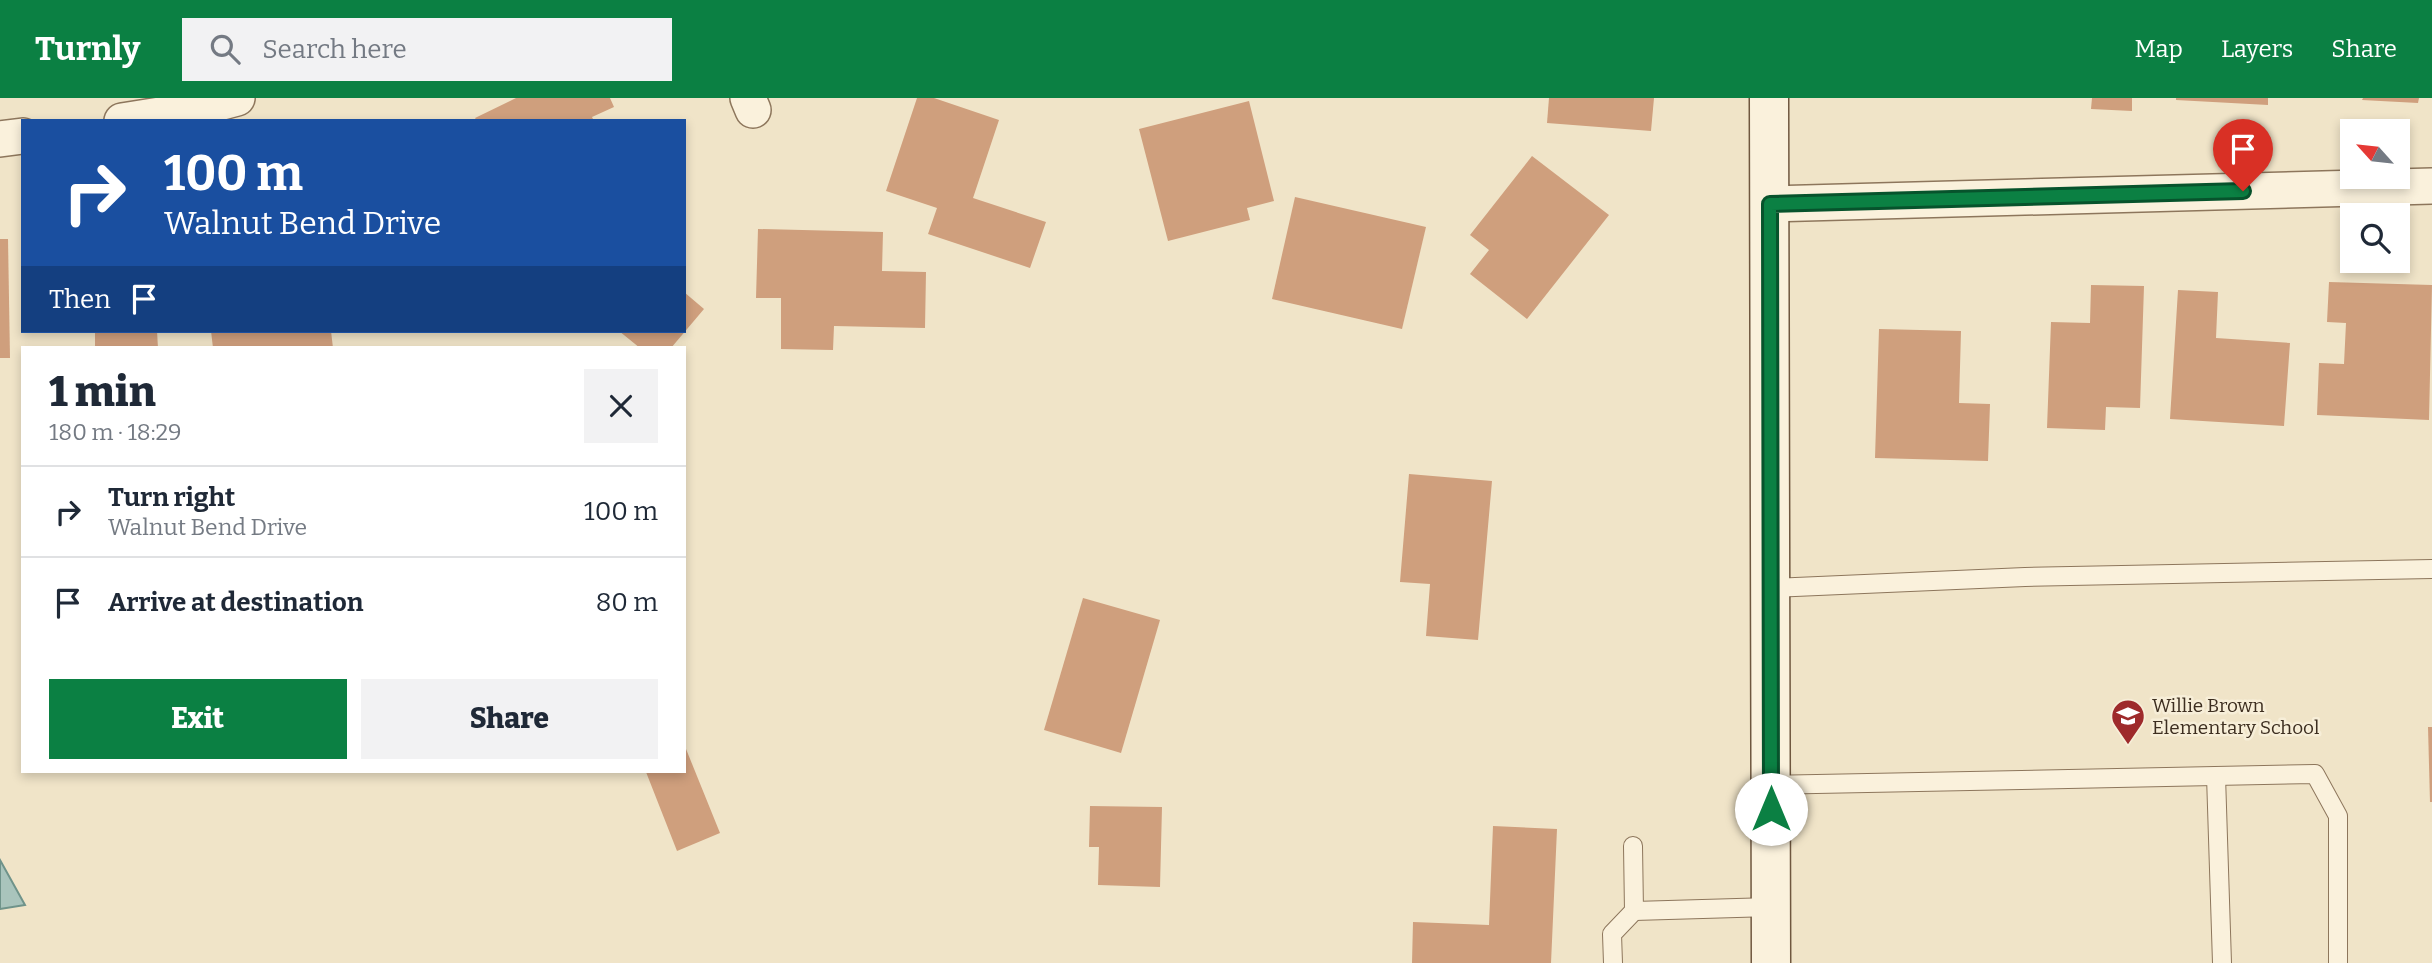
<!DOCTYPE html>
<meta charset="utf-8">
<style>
body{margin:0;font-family:Bitter,serif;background:#f2f2f3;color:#1f2937;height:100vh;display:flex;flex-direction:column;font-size:26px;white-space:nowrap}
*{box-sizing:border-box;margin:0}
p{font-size:23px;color:#747a83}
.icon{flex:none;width:38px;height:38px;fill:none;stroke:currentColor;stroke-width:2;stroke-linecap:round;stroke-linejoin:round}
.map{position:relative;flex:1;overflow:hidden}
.drawer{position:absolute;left:21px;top:248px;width:665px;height:427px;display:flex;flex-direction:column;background:#fff;border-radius:0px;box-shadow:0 4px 10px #0003}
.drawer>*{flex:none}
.banner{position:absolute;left:21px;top:21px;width:665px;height:214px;border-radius:0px;box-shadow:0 4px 10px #0003;background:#1a4fa0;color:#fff;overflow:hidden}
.needle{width:46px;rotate:297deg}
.controls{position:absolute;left:2340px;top:21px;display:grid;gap:14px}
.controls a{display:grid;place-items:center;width:70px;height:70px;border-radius:0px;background:#fff;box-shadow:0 4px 10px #0003;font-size:35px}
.pin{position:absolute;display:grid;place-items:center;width:60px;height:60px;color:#fff;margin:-72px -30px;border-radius:50% 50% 50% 0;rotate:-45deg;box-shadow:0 0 7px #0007}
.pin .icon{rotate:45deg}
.me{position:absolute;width:77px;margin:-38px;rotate:0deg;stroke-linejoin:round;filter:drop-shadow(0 0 5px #0008)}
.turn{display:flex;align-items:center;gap:24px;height:147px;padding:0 28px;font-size:32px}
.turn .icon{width:91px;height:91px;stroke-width:2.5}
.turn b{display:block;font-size:49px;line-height:60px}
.then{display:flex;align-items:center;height:66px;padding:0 28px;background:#0003;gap:14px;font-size:26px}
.round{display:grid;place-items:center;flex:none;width:74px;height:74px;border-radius:0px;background:#f2f2f3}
.head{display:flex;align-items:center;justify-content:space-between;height:119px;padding:0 28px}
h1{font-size:42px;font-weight:800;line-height:52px}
.button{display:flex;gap:14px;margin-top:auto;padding:14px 28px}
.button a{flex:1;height:80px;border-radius:0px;background:#0b8043;color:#fff;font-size:28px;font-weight:800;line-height:80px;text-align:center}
.button a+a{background:#f2f2f3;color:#1f2937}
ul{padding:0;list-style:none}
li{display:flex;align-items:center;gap:21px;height:91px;padding:0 28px;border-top:2px solid #e0e1e3}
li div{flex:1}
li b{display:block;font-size:26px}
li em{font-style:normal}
header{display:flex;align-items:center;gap:42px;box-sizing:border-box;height:98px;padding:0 35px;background:#0b8043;color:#fff}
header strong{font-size:33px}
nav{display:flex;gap:38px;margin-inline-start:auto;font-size:24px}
.search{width:490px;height:63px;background:#f2f2f3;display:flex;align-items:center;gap:18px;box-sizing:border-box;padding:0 24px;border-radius:0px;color:#747a83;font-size:26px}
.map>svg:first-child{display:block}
.water{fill:#a9c4bc;stroke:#6f938a;stroke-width:2}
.building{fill:#cf9f7d}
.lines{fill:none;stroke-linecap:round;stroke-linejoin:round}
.lane-casing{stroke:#8d765c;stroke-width:20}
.street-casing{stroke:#8d765c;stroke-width:38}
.secondary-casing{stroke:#6f573f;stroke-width:41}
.lane{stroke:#faf1dc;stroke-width:18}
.street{stroke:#faf1dc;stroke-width:35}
.secondary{stroke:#faf1dc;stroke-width:38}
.route-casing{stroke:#07532c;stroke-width:18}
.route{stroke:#0b8043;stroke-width:12}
.labels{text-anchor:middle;stroke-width:5;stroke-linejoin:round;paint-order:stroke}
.poi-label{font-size:19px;fill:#3d2e20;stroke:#f7eed8;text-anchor:start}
</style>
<header>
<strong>Turnly</strong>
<div class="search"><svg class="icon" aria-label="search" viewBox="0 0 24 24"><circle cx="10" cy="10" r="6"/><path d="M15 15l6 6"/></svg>Search here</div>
<nav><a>Map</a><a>Layers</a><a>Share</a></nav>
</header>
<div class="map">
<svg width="2432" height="865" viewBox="0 0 2432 865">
<rect width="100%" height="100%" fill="#f0e4c8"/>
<polygon class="water" points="0,762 25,807 0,811"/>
<g class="building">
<polygon points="516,0 610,0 614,9 592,19 594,23 477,23 475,20"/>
<polygon points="917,0 934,0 999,22 973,100 1046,124 1030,170 928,136 937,110 886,93"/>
<polygon points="1549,0 1654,0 1651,33 1547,25"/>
<polygon points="2092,0 2132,0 2132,13 2091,11"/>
<polygon points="2176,0 2268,0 2268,7 2176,2"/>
<polygon points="2363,0 2419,0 2418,5 2362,2"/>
<polygon points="1249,3 1274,103 1247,110 1250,122 1168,143 1139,31"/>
<polygon points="1532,58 1609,117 1527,221 1470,176 1489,152 1470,137"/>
<polygon points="1295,99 1426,129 1402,231 1272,201"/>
<polygon points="758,131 883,134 882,173 926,174 925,230 834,228 833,252 781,251 781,200 756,200"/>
<polygon points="0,141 8,141 10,260 0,260"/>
<polygon points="2329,184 2432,187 2429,322 2317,317 2319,265 2344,266 2346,225 2327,224"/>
<polygon points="2091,187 2144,188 2140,310 2106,309 2105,332 2047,330 2051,224 2090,225"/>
<polygon points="2178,192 2218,194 2216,240 2290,245 2284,328 2170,321"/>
<polygon points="684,194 704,211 671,250 640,250 619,233 684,233"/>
<polygon points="1879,231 1961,233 1959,305 1990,306 1988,363 1875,360"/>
<polygon points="95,233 157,233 158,250 95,250"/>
<polygon points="211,233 331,233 333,250 257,250 257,248 213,250"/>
<polygon points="1409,376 1492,383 1478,542 1426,538 1430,486 1400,484"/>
<polygon points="1083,500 1160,522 1121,655 1044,632"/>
<polygon points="2428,629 2432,629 2432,704 2430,704"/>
<polygon points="684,646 720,735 677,753 646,674 684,674"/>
<polygon points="1090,708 1162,709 1160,789 1098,787 1099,749 1089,749"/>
<polygon points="1493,728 1557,731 1551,865 1412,865 1413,824 1489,827"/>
</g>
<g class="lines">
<g class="lane-casing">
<g id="lane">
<polyline points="1771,490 2025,479 2432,471"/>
<polyline points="2216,678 2222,865"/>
<polyline points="1771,687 2315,676 2338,718 2338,865"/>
<polyline points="1634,813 1771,809"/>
<polyline points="1613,865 1612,836 1634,813 1633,748"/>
</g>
</g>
<g class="street-casing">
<g id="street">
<polyline points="748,0 753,12"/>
<polyline points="122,23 192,12 237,0"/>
<polyline points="0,41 23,38"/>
<polyline points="1770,106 2432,88"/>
</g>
</g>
<g class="secondary-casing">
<polyline id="secondary" points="1769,0 1771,865"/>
</g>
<use href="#lane" class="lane"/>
<use href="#street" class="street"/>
<use href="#secondary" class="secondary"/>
</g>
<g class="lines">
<g class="route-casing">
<polyline id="route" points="1771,711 1770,106 2243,93"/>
</g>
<use href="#route" class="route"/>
</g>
<defs>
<g id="school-pin" transform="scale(1.75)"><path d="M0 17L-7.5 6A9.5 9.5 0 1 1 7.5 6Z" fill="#9e2a2b" stroke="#f7eed8"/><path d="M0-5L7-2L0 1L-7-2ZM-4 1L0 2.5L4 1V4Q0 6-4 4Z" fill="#fff"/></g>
</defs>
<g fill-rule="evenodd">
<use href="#school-pin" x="2128" y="618"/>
</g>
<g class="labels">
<g class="poi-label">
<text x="2152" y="614">Willie Brown<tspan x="2152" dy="22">Elementary School</tspan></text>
</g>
</g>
</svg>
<div class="controls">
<a><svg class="needle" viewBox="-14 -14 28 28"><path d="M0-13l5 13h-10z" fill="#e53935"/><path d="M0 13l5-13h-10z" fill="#747a83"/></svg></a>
<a><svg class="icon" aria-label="search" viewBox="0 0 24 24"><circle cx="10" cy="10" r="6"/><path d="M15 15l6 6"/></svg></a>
</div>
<div class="pin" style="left:2243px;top:93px;background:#d93025"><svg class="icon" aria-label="arrive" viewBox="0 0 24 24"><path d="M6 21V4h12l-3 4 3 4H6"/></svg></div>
<svg class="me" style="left:1771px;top:711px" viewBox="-20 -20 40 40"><circle r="19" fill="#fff"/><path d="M0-13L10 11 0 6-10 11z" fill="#0b8043"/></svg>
<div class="banner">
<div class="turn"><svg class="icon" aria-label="right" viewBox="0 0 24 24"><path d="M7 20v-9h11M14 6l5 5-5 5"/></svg><div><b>100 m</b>Walnut Bend Drive</div></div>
<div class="then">Then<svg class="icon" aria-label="arrive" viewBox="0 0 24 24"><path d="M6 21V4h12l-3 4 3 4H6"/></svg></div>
</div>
<section class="drawer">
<div class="head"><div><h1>1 min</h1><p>180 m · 18:29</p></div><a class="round"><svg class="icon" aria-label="close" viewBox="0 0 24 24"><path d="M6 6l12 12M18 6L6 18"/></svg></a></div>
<ul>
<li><svg class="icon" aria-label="right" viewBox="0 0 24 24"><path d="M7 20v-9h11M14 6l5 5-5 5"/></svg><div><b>Turn right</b><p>Walnut Bend Drive</p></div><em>100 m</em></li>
<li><svg class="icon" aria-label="arrive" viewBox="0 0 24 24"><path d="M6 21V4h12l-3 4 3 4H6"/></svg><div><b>Arrive at destination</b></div><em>80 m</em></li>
</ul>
<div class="button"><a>Exit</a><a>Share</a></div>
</section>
</div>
